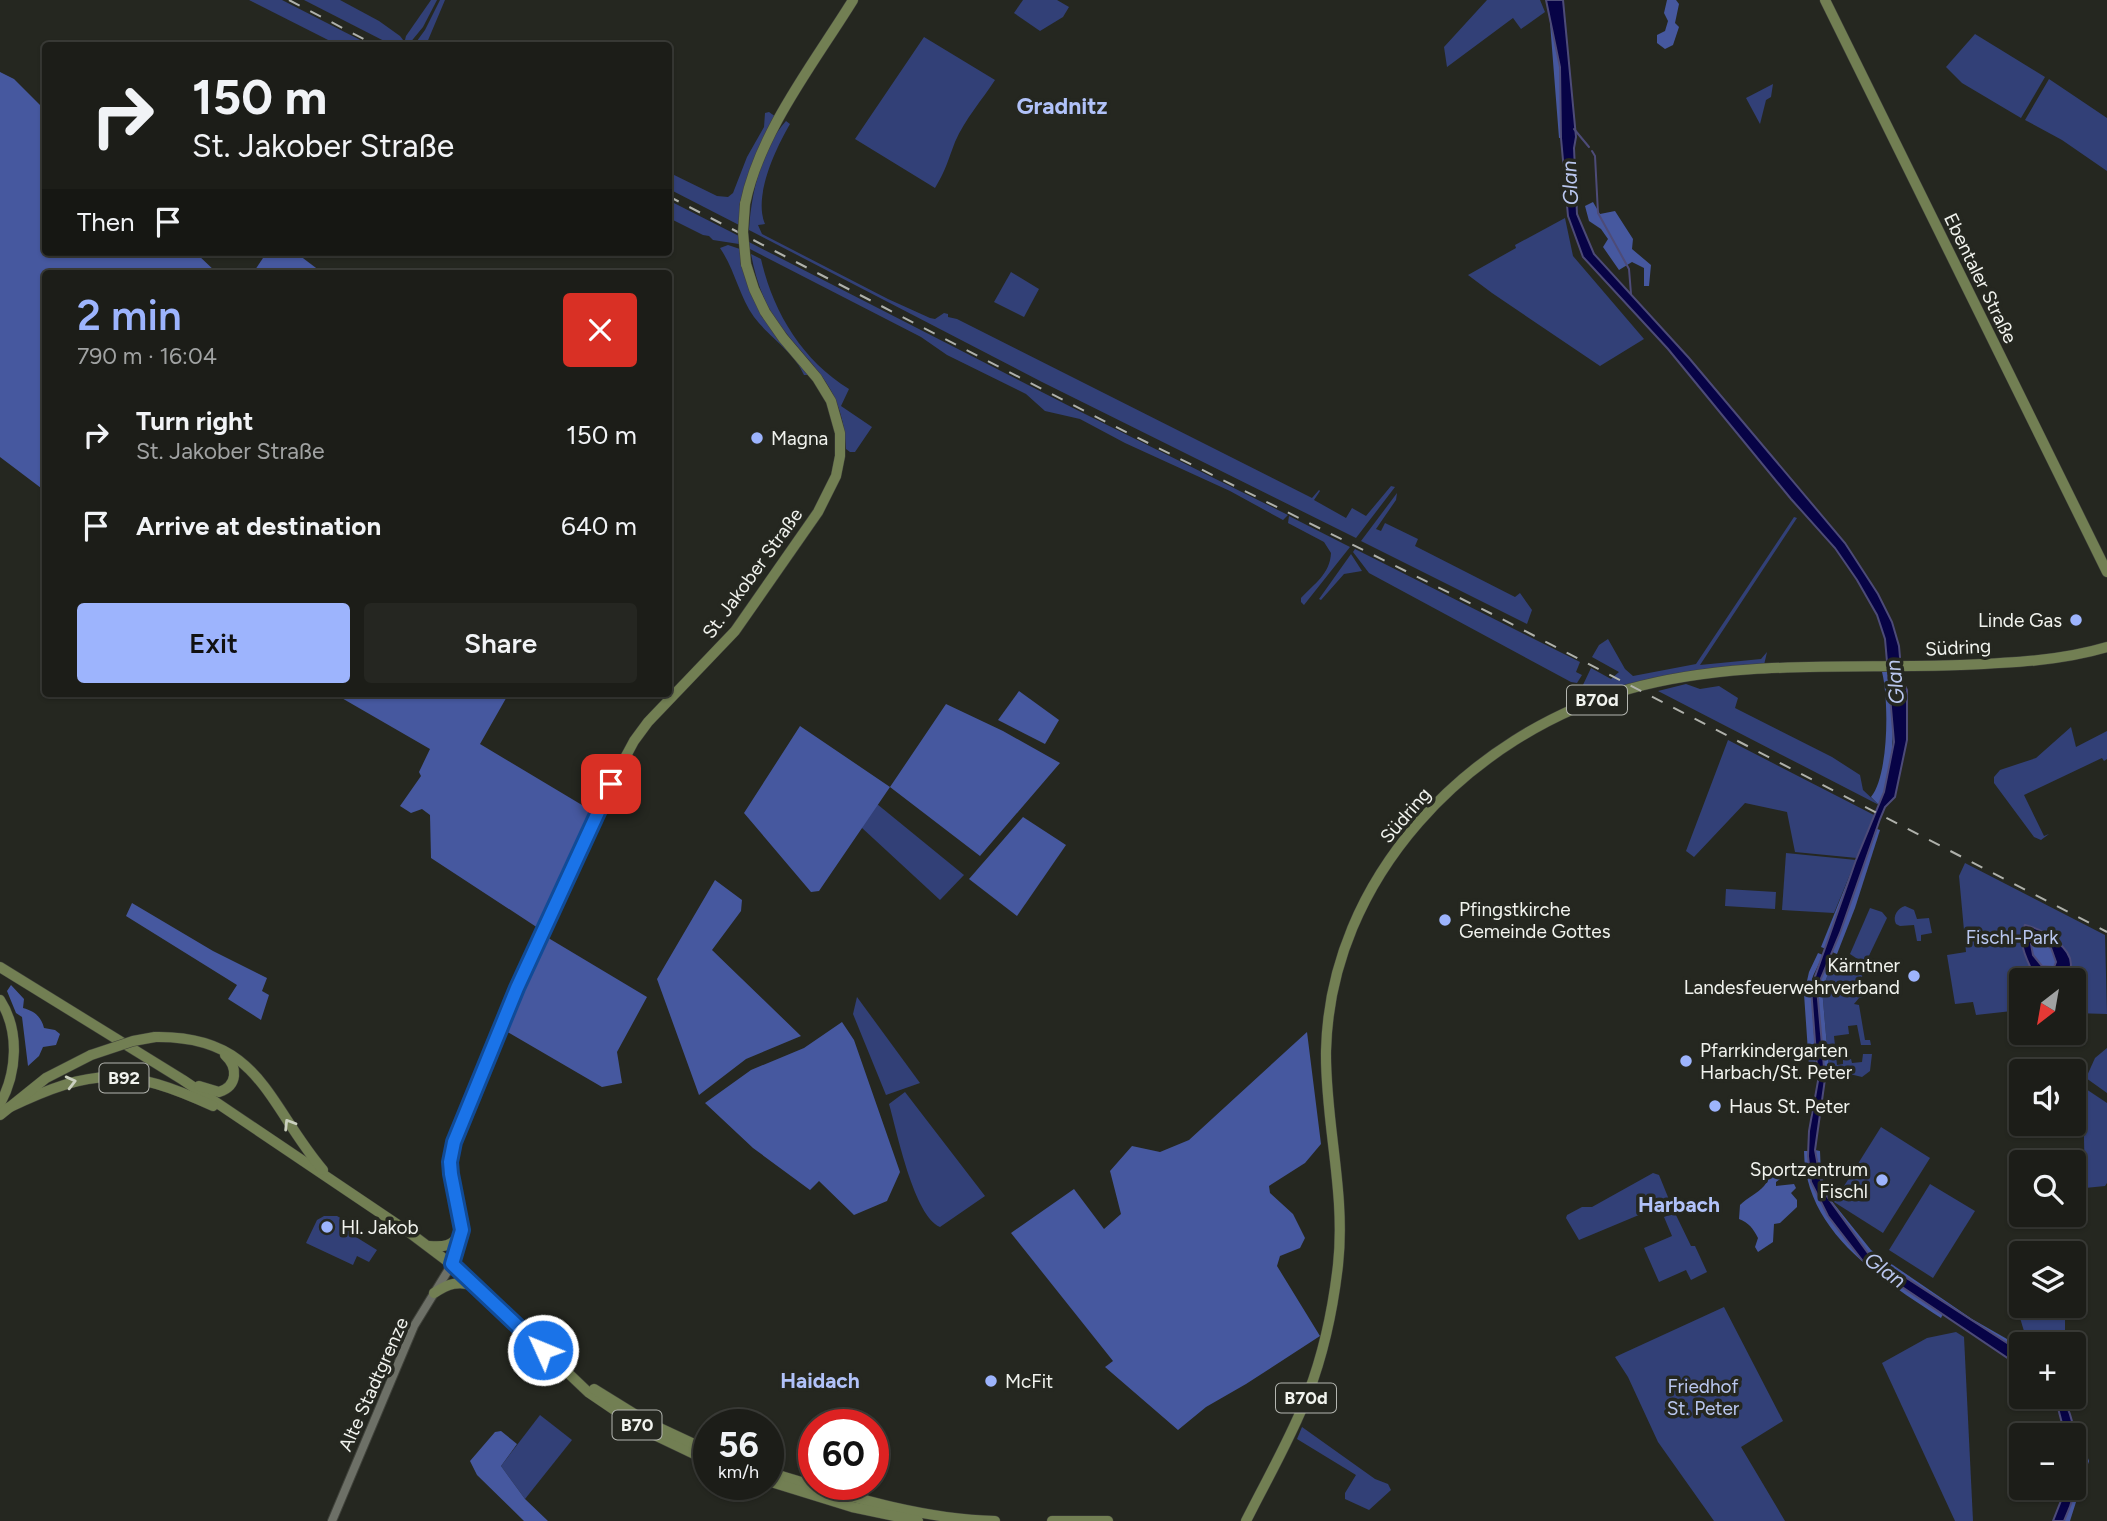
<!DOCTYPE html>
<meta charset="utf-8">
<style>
body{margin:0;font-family:Figtree,sans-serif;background:#252621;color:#f1f3f6;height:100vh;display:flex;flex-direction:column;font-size:26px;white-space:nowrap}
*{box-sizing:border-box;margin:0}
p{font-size:23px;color:#a0a2a2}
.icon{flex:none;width:38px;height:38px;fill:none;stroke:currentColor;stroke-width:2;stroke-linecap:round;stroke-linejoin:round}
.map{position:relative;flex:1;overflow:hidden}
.sheet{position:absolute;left:42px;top:270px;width:630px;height:427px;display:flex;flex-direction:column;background:#1c1d18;border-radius:7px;box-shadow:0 2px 5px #0004,0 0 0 2px #3a3b37}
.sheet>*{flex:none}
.banner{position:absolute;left:42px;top:42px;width:630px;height:214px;border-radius:7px;box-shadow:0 2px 5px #0004,0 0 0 2px #3a3b37;background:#1c1d18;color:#f1f3f6;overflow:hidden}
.needle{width:46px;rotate:211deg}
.tools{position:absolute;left:2009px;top:968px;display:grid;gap:14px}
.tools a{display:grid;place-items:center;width:77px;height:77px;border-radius:7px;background:#1c1d18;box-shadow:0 2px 5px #0004,0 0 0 2px #3a3b37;font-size:35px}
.speed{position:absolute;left:693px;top:1409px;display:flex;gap:14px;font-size:35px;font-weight:700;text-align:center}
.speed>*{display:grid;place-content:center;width:91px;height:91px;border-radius:50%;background:#1c1d18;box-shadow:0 2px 5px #0004,0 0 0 2px #3a3b37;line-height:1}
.speed small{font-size:18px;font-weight:400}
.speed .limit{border:10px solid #d22;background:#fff;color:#111}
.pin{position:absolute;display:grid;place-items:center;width:60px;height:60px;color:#fff;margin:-30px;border-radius:14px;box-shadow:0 4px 10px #0006}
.me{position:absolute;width:77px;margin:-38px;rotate:314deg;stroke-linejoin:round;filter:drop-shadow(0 0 5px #0008)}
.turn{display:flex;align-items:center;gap:24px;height:147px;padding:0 35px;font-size:32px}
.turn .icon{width:91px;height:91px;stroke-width:2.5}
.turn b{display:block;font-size:49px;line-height:60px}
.then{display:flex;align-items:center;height:66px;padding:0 35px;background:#0003;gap:14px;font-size:26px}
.round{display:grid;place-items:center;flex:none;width:74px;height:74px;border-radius:7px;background:#252621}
.summary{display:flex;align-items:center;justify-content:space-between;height:119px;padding:0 35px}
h1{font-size:42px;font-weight:600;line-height:52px;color:#9db4fd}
.primary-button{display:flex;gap:14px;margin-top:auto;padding:14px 35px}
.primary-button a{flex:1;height:80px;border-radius:7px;background:#9db4fd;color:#111;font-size:28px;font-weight:600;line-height:80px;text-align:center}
.primary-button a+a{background:#252621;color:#f1f3f6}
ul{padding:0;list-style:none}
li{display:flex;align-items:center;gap:21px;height:91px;padding:0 35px}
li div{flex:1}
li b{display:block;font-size:26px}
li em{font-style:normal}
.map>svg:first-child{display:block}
.green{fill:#324077}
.forest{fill:#46589f}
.water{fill:#070346;stroke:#4d4b78;stroke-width:2;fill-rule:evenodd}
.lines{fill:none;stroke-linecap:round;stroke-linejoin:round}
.stream{stroke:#4d4b78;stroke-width:2}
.minor-casing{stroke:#40423b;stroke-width:10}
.major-casing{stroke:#40423b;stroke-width:11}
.minor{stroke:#6d7067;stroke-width:8}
.major{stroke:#727f53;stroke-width:10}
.rail{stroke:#afb1ab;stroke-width:2;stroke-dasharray:12 12;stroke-linecap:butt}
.major-bridge-casing{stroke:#40423b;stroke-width:11;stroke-linecap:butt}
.major-bridge{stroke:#727f53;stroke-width:10}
.oneway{stroke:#cbd0c0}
.route-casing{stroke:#114b97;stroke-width:18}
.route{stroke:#1a73e8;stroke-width:12}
.poi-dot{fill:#9db4fd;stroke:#252720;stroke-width:2.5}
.labels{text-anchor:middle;stroke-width:7;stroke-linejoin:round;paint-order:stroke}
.shield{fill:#252720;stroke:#b4b6b0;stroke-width:2}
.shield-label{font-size:18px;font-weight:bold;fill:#f1f3ee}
.street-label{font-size:19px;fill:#f1f3ee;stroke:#252720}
.poi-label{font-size:19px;fill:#f1f3ee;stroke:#252720;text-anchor:start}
.park-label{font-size:19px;fill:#bac7ef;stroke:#252720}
.water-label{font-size:21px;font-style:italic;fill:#bac7ef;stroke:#252720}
.neighbourhood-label{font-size:21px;font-weight:bold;fill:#b1c2f9;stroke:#252720}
.quarter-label{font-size:23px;font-weight:bold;fill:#b1c2f9;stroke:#252720}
</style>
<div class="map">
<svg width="2107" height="1521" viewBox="0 0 2107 1521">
<rect width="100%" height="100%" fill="#252720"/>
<g class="green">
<polygon points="249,0 282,0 370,45 338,45"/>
<polygon points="304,0 340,0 379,21 400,36 407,45 392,45"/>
<polygon points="431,0 437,0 423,27 409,44 405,40 406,36"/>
<polygon points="440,0 445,0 426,45 414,45 425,30"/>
<polygon points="1023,0 1057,0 1069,7 1063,17 1040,31 1014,13"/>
<polygon points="1487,0 1540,0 1545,12 1521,29 1513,18 1447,67 1444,47"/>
<polygon points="1975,34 2045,77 2021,118 1962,83 1946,67"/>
<path d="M 924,37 L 995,80 C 982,100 965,119 955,142 C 948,160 946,170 935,188 L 855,139 Z"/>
<polygon points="2049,79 2107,118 2107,171 2062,140 2025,120"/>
<polygon points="1773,84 1771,97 1766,100 1760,124 1746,98"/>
<polygon points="769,112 776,117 739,225 669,189 668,172 717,196 728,197 733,193 747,157 764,127 765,113"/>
<path d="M 786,121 L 790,124 C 776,148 753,196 765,224 L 758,225 L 762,234 L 888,299 L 930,318 L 935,319 L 944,313 L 948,314 L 948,317 L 957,319 L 1312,498 L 1319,490 L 1320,491 L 1314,500 L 1346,518 L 1352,508 L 1366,516 L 1391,486 L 1395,487 L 1356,538 L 1042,382 L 749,230 C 751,194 761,149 786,121 Z"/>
<polygon points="668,200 739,236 739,244 713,240 709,236 703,235 669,218"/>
<polygon points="1565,218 1573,256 1644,339 1600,366 1492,293 1468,275 1516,248 1515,245"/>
<polygon points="749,242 1075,409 1288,515 1283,520 1230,491 1125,443 1080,419 1045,411 1026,394 947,355 921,337 750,249"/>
<path d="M 728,245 L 740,249 L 746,276 L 809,375 L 804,375 C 795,353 768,336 754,317 C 739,296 735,270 720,248 Z"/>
<path d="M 751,254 L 761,259 C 773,312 802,360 849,389 L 841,406 L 872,427 L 855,452 L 850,452 L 846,449 C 843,380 807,366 773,315 C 761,296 755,275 751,254 Z"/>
<polygon points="1011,272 1039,289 1024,317 994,302"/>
<polygon points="1397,493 1396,500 1376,529 1381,531 1385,523 1418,539 1415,546 1515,597 1520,593 1532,610 1527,624 1361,541"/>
<path d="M 1289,516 L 1350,547 L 1304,605 L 1301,602 L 1301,598 C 1314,584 1330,574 1331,553 L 1324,542 L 1288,523 Z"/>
<polygon points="1794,517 1797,518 1700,665 1761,659 1767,652 1764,665 1622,687 1597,696 1582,687 1591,668 1611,679 1619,672 1592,657 1599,645 1608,639 1625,669 1633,676 1696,664"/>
<polygon points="1355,549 1580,662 1576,672 1582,675 1577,683 1571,682 1369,573 1353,552"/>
<polygon points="1351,554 1362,571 1344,574 1321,600 1319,599"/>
<polygon points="1686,684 1700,689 1719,686 1738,698 1735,708 1832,757 1860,775 1863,790 1879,805 1658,691"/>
<polygon points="2071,727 2076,747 2107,731 2107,759 2104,761 2102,758 2024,795 2044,836 2049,834 2041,840 2034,837 1994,783 1994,777 2000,770 2036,758"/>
<polygon points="1728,740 1874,815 1857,858 1795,852 1787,812 1745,803 1694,857 1686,851"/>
<polygon points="877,804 964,875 940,900 861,827"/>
<polygon points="1786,853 1856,860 1834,913 1782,910"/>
<polygon points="1965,863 2105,935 2107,1014 2074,1013 2074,980 2021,980 2021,1010 1976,1015 1973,1002 1955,1004 1947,955 1966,952 1959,876"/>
<polygon points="1726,889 1776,892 1775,909 1725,906"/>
<path d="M 1905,906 L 1914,910 L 1917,919 L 1929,918 L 1932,933 L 1921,935 L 1921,941 L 1917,941 L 1914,925 L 1900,926 L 1896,924 C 1892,916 1898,908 1905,906 Z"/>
<polygon points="1870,908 1882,912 1887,918 1865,964 1850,954"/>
<polygon points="1834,960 1862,973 1863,997 1859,998 1854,1004 1859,1005 1865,1040 1870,1040 1871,1045 1861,1045 1857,1025 1848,1026 1849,1034 1834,1036 1837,1065 1843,1064 1843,1060 1851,1059 1852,1063 1862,1062 1863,1054 1872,1054 1870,1071 1862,1077 1829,1069 1822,989"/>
<polygon points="857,997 920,1083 886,1095 853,1014"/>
<polygon points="2107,1048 2107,1093 2086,1078 2095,1058"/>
<polygon points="2083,1087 2107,1103 2107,1183 2105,1186 2085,1188"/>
<path d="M 905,1092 L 985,1196 L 940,1227 C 914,1216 897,1132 889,1104 Z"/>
<polygon points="1881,1127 1930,1158 1883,1233 1834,1202"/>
<polygon points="1653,1173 1659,1175 1670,1202 1579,1240 1566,1218 1567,1215 1582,1207 1592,1207"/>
<polygon points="1930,1184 1975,1211 1933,1278 1889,1250"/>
<polygon points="1675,1213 1691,1246 1695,1246 1707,1272 1691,1280 1686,1270 1659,1282 1644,1248 1672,1236 1664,1217"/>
<polygon points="324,1216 337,1216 359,1229 356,1237 377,1250 369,1262 357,1256 353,1265 306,1243 317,1220"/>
<polygon points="1724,1307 1783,1421 1741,1447 1785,1521 1714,1521 1658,1442 1628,1377 1615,1357"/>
<polygon points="2065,1314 2065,1344 2028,1344 2020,1318"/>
<polygon points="1956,1332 1964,1337 1973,1521 1955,1521 1882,1363 1927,1338"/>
<polygon points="540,1415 572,1440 525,1499 501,1466"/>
<polygon points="1302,1427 1375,1479 1388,1484 1391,1490 1369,1510 1345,1499 1345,1493 1356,1475 1297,1439"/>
</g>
<g class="forest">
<polygon points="1546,0 1563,0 1576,137 1559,138 1549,10"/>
<polygon points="1667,0 1676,0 1679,4 1675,23 1679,27 1673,45 1665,49 1657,43 1657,35 1665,31 1668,21 1664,13"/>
<polygon points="0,72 14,79 45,110 46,252 198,252 197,254 217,273 46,273 45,491 0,457"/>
<polygon points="1593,202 1600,214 1615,211 1633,239 1632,249 1651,265 1649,286 1644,286 1644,268 1632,262 1619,270 1603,247 1608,239 1601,229 1589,221 1585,206"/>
<polygon points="267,252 295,252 320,271 319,273 253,273"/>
<path d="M 1882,672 L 1889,672 C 1894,717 1897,763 1879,805 L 1871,797 C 1889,775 1889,699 1882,672 Z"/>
<polygon points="1019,691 1059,720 1045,744 998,720"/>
<polygon points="333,693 509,693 480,744 592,811 538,928 431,858 430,815 422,809 411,813 400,806 421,776 419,772 430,749"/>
<polygon points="946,704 1003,731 1060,763 980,856 890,787 819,891 811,892 744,813 800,726 890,787"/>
<polygon points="1023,817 1066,845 1017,916 969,879"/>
<polygon points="1877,829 1880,830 1855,908 1837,954 1832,952"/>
<polygon points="1856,860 1826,949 1821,947"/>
<polygon points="715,880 742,900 741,911 712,950 801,1036 746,1059 699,1095 657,979"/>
<polygon points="132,903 213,951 267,978 262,991 269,995 261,1020 228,999 237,985 126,916"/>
<polygon points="545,936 647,997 617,1052 622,1083 602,1087 504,1030"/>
<polygon points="2036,940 2051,948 2056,962 2054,968 2042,966 2033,955 2031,944"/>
<polygon points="1818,953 1823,955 1813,976 1811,988 1816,1067 1809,1066 1804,994 1809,972"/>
<polygon points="1829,958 1834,960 1822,989 1829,1069 1823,1068 1817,988"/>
<path d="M 11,985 L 24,999 L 23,1008 C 34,1011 41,1016 44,1028 L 55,1030 L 60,1034 L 56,1045 L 43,1047 L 39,1056 L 28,1066 L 22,1017 L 16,1013 L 7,991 Z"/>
<polygon points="842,1022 854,1040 900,1172 887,1201 854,1215 819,1181 810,1190 753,1148 705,1103 751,1070 804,1048"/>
<polygon points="1307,1032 1321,1144 1305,1163 1269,1186 1270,1193 1293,1214 1305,1238 1300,1248 1280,1256 1277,1266 1320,1336 1246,1384 1206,1407 1178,1430 1105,1367 1113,1361 1011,1233 1074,1189 1104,1229 1121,1214 1110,1171 1132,1146 1160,1152 1189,1140"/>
<polygon points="1815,1150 1820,1151 1821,1175 1830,1199 1871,1250 1972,1319 2021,1347 2021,1352 1868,1253 1826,1195"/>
<path d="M 1804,1151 L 1808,1151 L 1811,1182 L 1828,1216 L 1862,1260 L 1943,1314 L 1941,1318 C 1880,1278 1805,1232 1804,1151 Z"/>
<path d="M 1780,1169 L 1785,1172 L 1785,1175 L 1776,1182 L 1776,1186 L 1794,1184 L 1796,1188 L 1791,1193 L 1797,1200 L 1797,1207 L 1780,1223 L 1774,1224 L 1773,1242 L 1758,1252 L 1755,1247 L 1758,1238 C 1753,1228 1749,1223 1739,1219 L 1740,1205 C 1747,1198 1758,1193 1764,1186 C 1771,1177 1769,1175 1780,1169 Z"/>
<polygon points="501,1431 517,1444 501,1466 525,1499 548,1521 524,1521 477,1475 470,1461 495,1432"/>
<polygon points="2082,1442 2089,1461 2070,1521 2064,1521 2077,1486 2078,1444"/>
</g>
<g class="water">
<polygon points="1546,0 1563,0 1576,137 1574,148 1577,214 1594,254 1689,358 1845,543 1878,594 1892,622 1899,646 1902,680 1907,690 1907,740 1895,797 1885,807 1880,819 1840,933 1817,988 1825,1079 1815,1150 1820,1177 1826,1195 1868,1253 2021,1352 2021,1367 1862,1260 1828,1216 1811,1182 1808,1156 1809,1131 1818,1081 1811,988 1856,860 1884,792 1894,742 1885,639 1877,615 1857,580 1835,548 1791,499 1668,349 1583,257 1568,216 1561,138 1560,67"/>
<path d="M 2025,925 C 2042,929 2077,949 2070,970 L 2045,980 L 2036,979 C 2028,962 2016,942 2025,925 ZM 2035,940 L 2051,948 L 2056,962 L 2054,967 L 2042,966 L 2033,955 L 2031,944 Z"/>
<path d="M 2050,1397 L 2063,1397 C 2082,1438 2084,1479 2064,1521 L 2053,1521 L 2066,1488 L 2074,1488 L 2074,1435 L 2065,1435 L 2058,1408 Z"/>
</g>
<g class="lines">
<g class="stream">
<polyline points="1574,129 1589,147"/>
<polyline points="1592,151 1595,156 1598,213 1629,269 1631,294"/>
</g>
<g class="minor-casing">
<polyline id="minor" points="332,1521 414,1326 452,1264"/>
</g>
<g class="major-casing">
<g id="major">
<polyline points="1825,0 2107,572"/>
<path d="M 745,204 C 760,131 814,63 853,0"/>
<polyline points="0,967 183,1080 410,1233 463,1273 588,1392 644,1430 709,1461"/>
<path d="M 0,1000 C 20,1031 17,1073 0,1104"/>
<path d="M 155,1037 C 260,1035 267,1104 323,1170"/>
<path d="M 199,1086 L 219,1092 C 238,1086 238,1067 225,1055"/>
<path d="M 8,1108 C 93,1067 128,1067 213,1106"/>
<polyline points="0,1115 46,1078 91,1055"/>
<path d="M 429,1246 C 443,1247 453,1247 460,1233"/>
<polyline points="452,1264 462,1230 451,1174 450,1162 454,1142 496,1036 549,915 611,784 634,741 648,722 735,631 818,512 836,476 840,456 840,433 831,401 817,378 783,338 765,312 754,289 746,264"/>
<path d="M 434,1293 C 448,1284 458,1280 475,1286"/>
<polyline points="594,1389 649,1423 709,1451"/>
<path d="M 768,1472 C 842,1494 918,1519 995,1521"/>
<polyline points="768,1481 852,1507 918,1521"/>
<polyline points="1052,1521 1108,1521"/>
<path d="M 1246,1521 C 1267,1479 1291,1438 1308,1394 C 1324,1352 1333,1309 1338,1265 C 1346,1192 1325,1122 1326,1051 C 1330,878 1468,735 1629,689 C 1736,659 1850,669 1960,665 C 2009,663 2060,661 2107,647"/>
</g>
</g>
<use href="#minor" class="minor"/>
<use href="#major" class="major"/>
<g class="rail">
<polyline points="289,0 377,46"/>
<polyline points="668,196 1112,425 1496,616 2107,932"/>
</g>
<g class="major-bridge-casing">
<g id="major-bridge">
<polyline points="745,204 743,232 746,264"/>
<polyline points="91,1055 133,1041 155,1037"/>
</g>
</g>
<use href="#major-bridge" class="major-bridge"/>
</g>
<defs><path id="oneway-chevron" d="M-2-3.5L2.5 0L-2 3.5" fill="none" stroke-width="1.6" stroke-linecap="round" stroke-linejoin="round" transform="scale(1.75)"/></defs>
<g class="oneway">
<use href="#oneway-chevron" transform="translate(71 1082) rotate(-14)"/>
<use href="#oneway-chevron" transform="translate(289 1124) rotate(-122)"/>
</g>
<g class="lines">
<g class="route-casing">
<polyline id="route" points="543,1350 452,1264 462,1230 451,1174 450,1162 454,1142 517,988 611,784"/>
</g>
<use href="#route" class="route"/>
</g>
<g class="poi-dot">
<circle cx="757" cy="438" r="7"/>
<circle cx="2076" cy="620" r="7"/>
<circle cx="1445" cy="920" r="7"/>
<circle cx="1914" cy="976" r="7"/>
<circle cx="1686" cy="1061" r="7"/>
<circle cx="1715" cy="1106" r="7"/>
<circle cx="1882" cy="1180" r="7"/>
<circle cx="327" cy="1227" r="7"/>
<circle cx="991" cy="1381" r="7"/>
</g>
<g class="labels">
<g class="shield">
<rect x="1567" y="685.5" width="60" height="29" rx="5"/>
<rect x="99.5" y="1063.5" width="49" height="29" rx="5"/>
<rect x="1276" y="1383.5" width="60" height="29" rx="5"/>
<rect x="612.5" y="1410.5" width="49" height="29" rx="5"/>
</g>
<g class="shield-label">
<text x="1597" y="706">B70d</text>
<text x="124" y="1084">B92</text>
<text x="1306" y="1404">B70d</text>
<text x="637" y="1431">B70</text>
</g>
<g class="street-label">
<text transform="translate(1981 278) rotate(64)" y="7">Ebentaler Straße</text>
<text transform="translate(752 573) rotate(-54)" y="7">St. Jakober Straße</text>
<text transform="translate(1958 647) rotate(-3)" y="7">Südring</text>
<text transform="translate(1405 815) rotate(-49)" y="7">Südring</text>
<text transform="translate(373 1384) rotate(-66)" y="7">Alte Stadtgrenze</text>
</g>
<g class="poi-label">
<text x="771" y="445">Magna</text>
<text x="2062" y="627" text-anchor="end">Linde Gas</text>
<text x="1459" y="916">Pfingstkirche<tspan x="1459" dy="22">Gemeinde Gottes</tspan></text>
<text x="1900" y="972" text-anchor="end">Kärntner<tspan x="1900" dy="22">Landesfeuerwehrverband</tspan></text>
<text x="1700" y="1057">Pfarrkindergarten<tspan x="1700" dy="22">Harbach/St. Peter</tspan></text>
<text x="1729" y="1113">Haus St. Peter</text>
<text x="1868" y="1176" text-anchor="end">Sportzentrum<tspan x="1868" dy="22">Fischl</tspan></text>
<text x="341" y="1234">Hl. Jakob</text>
<text x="1005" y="1388">McFit</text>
</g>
<g class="park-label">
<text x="2012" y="944">Fischl-Park</text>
<text x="1703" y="1393">Friedhof<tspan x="1703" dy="22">St. Peter</tspan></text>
</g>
<g class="water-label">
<text transform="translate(1570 183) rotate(-93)" y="7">Glan</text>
<text transform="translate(1895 682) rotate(-96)" y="7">Glan</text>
<text transform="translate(1885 1270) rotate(36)" y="7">Glan</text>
</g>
<g class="neighbourhood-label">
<text x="1679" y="1212">Harbach</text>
<text x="820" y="1388">Haidach</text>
</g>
<g class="quarter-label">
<text x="1062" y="114">Gradnitz</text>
</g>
</g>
</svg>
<div class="tools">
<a><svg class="needle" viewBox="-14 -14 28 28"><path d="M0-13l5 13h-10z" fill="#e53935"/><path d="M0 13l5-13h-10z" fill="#a0a2a2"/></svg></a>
<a><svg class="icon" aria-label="sound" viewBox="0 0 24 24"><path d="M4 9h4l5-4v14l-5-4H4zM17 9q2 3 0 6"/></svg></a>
<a><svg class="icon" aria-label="search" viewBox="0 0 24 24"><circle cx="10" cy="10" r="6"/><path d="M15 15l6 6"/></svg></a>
<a><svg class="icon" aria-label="layers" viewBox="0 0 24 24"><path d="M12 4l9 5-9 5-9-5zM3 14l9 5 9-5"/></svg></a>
<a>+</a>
<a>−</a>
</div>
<div class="speed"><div>56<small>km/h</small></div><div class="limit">60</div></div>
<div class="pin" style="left:611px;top:784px;background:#d93025"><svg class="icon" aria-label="arrive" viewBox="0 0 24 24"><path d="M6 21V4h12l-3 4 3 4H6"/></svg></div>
<svg class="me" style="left:543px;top:1350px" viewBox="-20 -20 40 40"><circle r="17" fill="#1a73e8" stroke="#fff" stroke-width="3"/><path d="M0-11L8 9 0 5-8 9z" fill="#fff"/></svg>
<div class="banner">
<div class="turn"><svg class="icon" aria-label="right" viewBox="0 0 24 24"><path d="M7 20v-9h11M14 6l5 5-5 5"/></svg><div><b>150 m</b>St. Jakober Straße</div></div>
<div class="then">Then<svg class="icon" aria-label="arrive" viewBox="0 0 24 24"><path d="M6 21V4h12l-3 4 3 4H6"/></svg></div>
</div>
<section class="sheet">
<div class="summary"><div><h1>2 min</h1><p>790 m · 16:04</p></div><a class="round" style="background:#d93025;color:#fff"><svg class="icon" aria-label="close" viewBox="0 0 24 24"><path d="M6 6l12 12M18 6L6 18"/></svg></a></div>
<ul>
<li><svg class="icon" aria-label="right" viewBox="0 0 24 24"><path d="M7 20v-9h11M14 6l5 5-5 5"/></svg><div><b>Turn right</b><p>St. Jakober Straße</p></div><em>150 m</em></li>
<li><svg class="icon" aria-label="arrive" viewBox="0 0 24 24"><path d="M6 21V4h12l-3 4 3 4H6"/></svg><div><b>Arrive at destination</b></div><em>640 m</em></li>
</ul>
<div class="primary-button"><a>Exit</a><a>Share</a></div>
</section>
</div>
